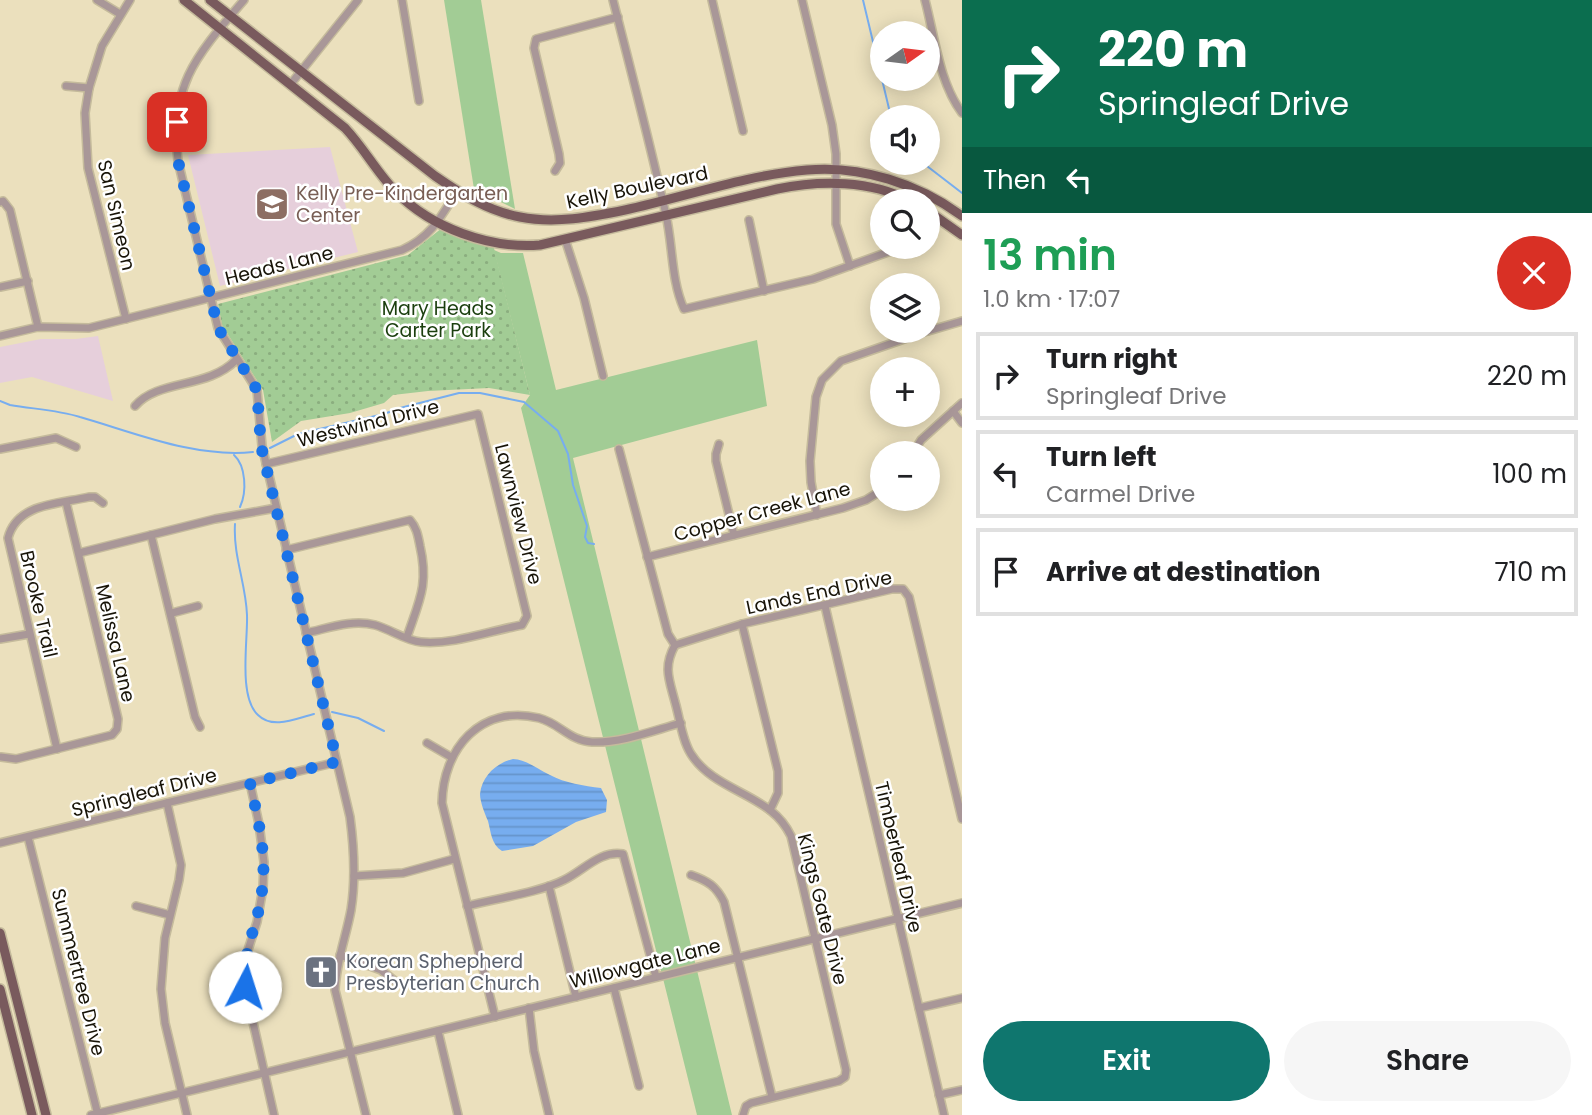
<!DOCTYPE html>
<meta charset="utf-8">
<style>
body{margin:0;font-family:Poppins,sans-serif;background:#f6f6f6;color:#202124;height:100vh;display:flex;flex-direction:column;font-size:26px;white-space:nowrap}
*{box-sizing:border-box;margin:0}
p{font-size:23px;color:#757577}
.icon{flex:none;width:38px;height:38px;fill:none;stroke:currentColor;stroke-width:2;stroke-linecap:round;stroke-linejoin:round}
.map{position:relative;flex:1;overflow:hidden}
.panel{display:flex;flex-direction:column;background:#fff;width:630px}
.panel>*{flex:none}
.banner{background:#0b6e4f;color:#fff;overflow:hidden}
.needle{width:46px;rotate:76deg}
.buttons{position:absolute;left:870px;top:21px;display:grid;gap:14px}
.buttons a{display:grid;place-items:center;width:70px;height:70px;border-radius:50%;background:#fff;box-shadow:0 4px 18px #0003;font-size:35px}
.pin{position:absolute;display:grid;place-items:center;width:60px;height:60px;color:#fff;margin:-30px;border-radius:14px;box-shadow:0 4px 10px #0006}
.me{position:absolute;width:77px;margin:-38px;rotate:5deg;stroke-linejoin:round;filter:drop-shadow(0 0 5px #0008)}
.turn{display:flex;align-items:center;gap:24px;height:147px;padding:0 21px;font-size:32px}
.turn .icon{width:91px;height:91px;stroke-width:2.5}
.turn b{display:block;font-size:49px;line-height:60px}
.then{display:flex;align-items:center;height:66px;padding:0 21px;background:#0003;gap:14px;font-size:26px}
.round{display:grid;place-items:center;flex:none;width:74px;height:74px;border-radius:37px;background:#f6f6f6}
.overview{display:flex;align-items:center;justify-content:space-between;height:119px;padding:0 21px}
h1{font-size:42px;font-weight:600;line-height:52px;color:#1e9e55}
.primary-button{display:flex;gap:14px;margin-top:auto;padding:14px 21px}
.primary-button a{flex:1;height:80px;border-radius:42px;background:#0f766e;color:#fff;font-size:28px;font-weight:600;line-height:80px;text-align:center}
.primary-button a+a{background:#f6f6f6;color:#202124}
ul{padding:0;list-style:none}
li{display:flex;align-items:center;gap:21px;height:88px;margin:0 14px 10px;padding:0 7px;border:4px solid #e0e0e0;border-radius:0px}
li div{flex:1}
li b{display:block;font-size:26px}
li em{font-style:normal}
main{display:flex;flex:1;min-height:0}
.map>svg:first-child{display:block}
.education{fill:#e6cfdb}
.grass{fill:#a2cc95}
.park{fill:url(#park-dots)}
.water{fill:url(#water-rules)}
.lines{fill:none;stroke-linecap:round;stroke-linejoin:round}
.stream{stroke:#77adef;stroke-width:2}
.minor-casing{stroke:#c5bb9c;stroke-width:10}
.major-casing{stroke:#c5bb9c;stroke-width:12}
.minor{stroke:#a99798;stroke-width:7}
.major{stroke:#795a5d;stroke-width:9}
.route{stroke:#1a73e8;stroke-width:12;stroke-dasharray:0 21.6}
.labels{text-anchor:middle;stroke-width:5;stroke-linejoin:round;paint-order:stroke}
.street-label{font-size:19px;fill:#181408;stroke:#fff}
.education-label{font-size:19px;fill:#785e54;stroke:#fff;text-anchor:start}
.park-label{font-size:19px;fill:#1b3f0e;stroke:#fff}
.worship-label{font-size:19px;fill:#5b616d;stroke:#fff;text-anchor:start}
</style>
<main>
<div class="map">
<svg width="962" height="1115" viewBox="0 0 962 1115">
<defs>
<pattern id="park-dots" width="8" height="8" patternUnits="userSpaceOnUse" patternTransform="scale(1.75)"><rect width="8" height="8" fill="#a2cc95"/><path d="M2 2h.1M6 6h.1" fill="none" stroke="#8bae7f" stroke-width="1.8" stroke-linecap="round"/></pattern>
<pattern id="water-rules" width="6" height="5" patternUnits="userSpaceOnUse" patternTransform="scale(1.75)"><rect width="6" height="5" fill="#77adef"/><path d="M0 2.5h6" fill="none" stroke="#6694cb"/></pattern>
</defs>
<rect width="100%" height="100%" fill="#ebe0bd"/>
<g class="education">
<polygon points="330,147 358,252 220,286 188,155"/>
<polygon points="98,336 113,401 32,377 0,383 0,347 41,339 76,339"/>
</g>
<g class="grass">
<polygon points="444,0 481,0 515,209 474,189"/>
<polygon points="494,250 501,253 523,253 556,390 757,340 767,406 573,458 732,1115 697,1115 521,408 530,395"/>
</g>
<polygon class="park" points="442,228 493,244 530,395 489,388 428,391 393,395 384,403 350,413 301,421 272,442 263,390 222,325 218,304 408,255"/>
<path class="water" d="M 513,759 C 528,760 537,769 550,775 C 565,783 584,786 601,788 L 607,800 L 606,812 L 576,822 L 533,846 L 502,851 C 491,844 491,832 488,821 C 485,814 480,802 480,794 C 482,776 496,763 513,759 Z"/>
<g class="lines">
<g class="stream">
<polyline points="863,0 891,117"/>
<polyline points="923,163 962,193"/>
<path d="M 0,401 L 10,405 C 33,409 58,410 80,417 C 136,433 194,458 253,452"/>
<polyline points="270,448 298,434 384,414 400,408 459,393 480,393 524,402 558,431 568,454 573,485 587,526 585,537 588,543 594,544"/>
<path d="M 234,455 C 246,466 247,492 240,507"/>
<path d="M 235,524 C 233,556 246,584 247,615 C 248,640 238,697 258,715 C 273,730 297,718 314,714"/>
<polyline points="332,712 358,718 384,731"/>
</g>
<g class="minor-casing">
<g id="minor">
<polyline points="97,0 120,14"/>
<path d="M 244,0 C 197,55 169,84 178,161 L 218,328 L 257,390 L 262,446 L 350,817 C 354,847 356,879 351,910 C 346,937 336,962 335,990 L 366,1115"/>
<polyline points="402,0 419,101"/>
<path d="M 613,0 C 631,71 650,143 666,215 C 673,246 671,280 684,309 L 813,279 L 902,247"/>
<polyline points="712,0 743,131"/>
<polyline points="802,0 832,125 836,154 836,224 850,266"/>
<path d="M 925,0 C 935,38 939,82 962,113"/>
<polyline points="290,85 358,0"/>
<polyline points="66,86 89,88"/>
<polyline points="555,171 560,163 559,154 534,48 536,39 618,17"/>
<polyline points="0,202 3,201 10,210 38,327"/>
<polyline points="749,220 764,291"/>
<polyline points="928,238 929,237"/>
<polyline points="565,239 584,298 603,376"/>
<polyline points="0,287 28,281"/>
<polyline points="126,319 88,168 85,113 89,88 102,46 130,0"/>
<polyline points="928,331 962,321"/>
<path d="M 0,336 L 38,327 L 89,328 L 402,250 C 431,237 441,217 457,191"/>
<path d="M 135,406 C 158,379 208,389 236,360"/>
<polyline points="953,411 962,423"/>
<polyline points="719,444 716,454 716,461 734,535"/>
<polyline points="0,449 56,438 76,447"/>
<polyline points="619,449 668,634 675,645"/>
<polyline points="913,453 921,440 962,403"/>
<path d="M 266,464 L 478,414 L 527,616 L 522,625 C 489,631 453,645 421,642 C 406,641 390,629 375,625 C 352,619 329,628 306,633"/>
<polyline points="817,515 811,482 810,461 816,397 822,380 841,361 927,331"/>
<polyline points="151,535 195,717 200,727"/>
<path d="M 286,550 L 410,520 C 417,528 418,536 420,546 C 429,585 419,601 407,637"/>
<polyline points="79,553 215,519 276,508"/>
<polyline points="647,557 843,508 866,500 882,490"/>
<polyline points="825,606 944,1115"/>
<polyline points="172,613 198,606"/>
<polyline points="742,624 778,771 778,793 770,810"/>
<polyline points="0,639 29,634"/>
<path d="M 675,645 C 663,667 669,679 675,702 C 680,719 682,740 691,754 C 709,783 746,791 771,811 C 780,818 786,826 791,836 L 846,1070 L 845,1077 L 839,1081 L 751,1103 L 746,1106 L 743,1115"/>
<polyline points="675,645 742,624 892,589 903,589 909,597 962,819"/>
<polyline points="427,743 451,757"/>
<path d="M 57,749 L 8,538 C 17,503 59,504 89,497 L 95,497 L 103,503"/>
<polyline points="1,757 16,759 112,735 117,729 118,719 66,502"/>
<polyline points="250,783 259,824 264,862 263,888 257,922 247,953 245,987 274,1115"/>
<polyline points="167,803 181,865 179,880 165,938 161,989 165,1023 187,1115"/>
<polyline points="28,837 98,1115"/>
<polyline points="0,843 337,762"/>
<path d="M 691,875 C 708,881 716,886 724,902 L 772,1097"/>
<polyline points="354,876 403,873 454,859"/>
<polyline points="549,886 576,997"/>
<polyline points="136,906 170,915"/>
<path d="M 467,906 C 494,899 541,892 564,880 C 583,871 600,850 623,854 L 656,977"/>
<polyline points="340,955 381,970 396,982"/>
<polyline points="614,988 639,1086"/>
<polyline points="529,1008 534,1051 549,1115"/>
<polyline points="919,1008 962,998"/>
<path d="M 495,1017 L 442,803 C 443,749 480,704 539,718 C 559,723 570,741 592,742 C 622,743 652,731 681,723"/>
<polyline points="438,1031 458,1115"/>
<polyline points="939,1095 962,1090"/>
<polyline points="91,1115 962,903"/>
</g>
</g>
<g class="major-casing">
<g id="major">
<path d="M 184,0 L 345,128 C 364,148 377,173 396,192 C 432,228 489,249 540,245 L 777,189 C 820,180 871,180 910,201"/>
<path d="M 210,0 L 435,176 C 461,194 488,211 520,217 C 555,224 591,217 625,210 C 685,197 746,175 807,170 C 861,165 919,184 962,216"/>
<polyline points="928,211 962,235"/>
<polyline points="0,933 46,1115"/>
<polyline points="0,989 32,1115"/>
</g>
</g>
<use href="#minor" class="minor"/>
<use href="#major" class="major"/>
</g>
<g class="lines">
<path class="route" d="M 177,122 L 178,161 L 218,328 L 257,390 L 261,446 L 337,762 L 250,783 C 258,819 267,854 262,891 C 260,913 251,933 247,954 C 245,965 246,976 245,987"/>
</g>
<defs>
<g id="school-square" transform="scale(1.75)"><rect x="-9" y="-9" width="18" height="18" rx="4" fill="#8d6e63" stroke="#fff"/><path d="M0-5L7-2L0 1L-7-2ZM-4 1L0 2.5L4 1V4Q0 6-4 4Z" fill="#fff"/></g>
<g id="church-square" transform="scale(1.75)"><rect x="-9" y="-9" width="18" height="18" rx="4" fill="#6b7280" stroke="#fff"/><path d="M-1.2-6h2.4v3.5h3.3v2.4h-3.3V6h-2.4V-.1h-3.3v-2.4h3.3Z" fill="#fff"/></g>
</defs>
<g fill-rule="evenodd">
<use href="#school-square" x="272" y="204"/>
<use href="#church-square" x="321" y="972"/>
</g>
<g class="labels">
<g class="street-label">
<text transform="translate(637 187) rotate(-12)" y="7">Kelly Boulevard</text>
<text transform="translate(117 215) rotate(77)" y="7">San Simeon</text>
<text transform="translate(279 265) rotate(-14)" y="7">Heads Lane</text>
<text transform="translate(368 423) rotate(-14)" y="7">Westwind Drive</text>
<text transform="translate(762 511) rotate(-15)" y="7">Copper Creek Lane</text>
<text transform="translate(519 514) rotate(76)" y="7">Lawnview Drive</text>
<text transform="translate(819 592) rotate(-12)" y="7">Lands End Drive</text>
<text transform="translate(39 604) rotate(77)" y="7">Brooke Trail</text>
<text transform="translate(116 643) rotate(77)" y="7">Melissa Lane</text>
<text transform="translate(144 792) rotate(-14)" y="7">Springleaf Drive</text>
<text transform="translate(899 857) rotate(77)" y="7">Timberleaf Drive</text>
<text transform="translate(823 909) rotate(76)" y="7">Kings Gate Drive</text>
<text transform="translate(645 963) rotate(-14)" y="7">Willowgate Lane</text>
<text transform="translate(79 972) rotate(76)" y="7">Summertree Drive</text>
</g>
<g class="education-label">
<text x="296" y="200">Kelly Pre-Kindergarten<tspan x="296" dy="22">Center</tspan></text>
</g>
<g class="park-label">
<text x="438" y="315">Mary Heads<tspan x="438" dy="22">Carter Park</tspan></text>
</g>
<g class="worship-label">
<text x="346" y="968">Korean Sphepherd<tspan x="346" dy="22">Presbyterian Church</tspan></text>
</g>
</g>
</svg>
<div class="buttons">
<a><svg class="needle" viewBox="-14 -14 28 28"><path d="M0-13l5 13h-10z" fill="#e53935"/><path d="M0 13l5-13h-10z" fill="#757577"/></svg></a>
<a><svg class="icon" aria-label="sound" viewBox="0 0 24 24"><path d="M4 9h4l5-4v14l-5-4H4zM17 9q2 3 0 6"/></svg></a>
<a><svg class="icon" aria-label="search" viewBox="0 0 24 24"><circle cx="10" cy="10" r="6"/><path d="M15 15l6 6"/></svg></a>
<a><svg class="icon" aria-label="layers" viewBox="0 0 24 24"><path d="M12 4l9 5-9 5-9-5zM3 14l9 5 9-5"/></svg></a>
<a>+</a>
<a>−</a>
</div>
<div class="pin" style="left:177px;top:122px;background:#d93025"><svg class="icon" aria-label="arrive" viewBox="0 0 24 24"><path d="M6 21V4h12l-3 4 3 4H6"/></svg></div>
<svg class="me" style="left:245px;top:987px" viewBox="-20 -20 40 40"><circle r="19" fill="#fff"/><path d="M0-13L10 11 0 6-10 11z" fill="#1a73e8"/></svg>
</div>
<section class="panel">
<div class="banner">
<div class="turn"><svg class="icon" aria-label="right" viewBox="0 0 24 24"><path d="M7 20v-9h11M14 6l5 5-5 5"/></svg><div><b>220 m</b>Springleaf Drive</div></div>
<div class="then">Then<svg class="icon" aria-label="left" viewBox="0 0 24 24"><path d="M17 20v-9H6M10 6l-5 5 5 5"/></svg></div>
</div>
<div class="overview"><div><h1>13 min</h1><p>1.0 km · 17:07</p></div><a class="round" style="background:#d93025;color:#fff"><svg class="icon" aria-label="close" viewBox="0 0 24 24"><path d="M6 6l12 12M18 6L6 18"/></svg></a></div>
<ul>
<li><svg class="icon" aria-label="right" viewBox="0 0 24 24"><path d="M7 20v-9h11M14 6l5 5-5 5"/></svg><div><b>Turn right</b><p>Springleaf Drive</p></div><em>220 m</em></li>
<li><svg class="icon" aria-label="left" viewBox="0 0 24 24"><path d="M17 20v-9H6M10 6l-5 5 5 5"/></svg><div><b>Turn left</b><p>Carmel Drive</p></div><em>100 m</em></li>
<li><svg class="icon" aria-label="arrive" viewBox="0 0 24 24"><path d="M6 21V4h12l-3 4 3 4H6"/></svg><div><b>Arrive at destination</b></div><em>710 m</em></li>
</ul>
<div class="primary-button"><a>Exit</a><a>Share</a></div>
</section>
</main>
